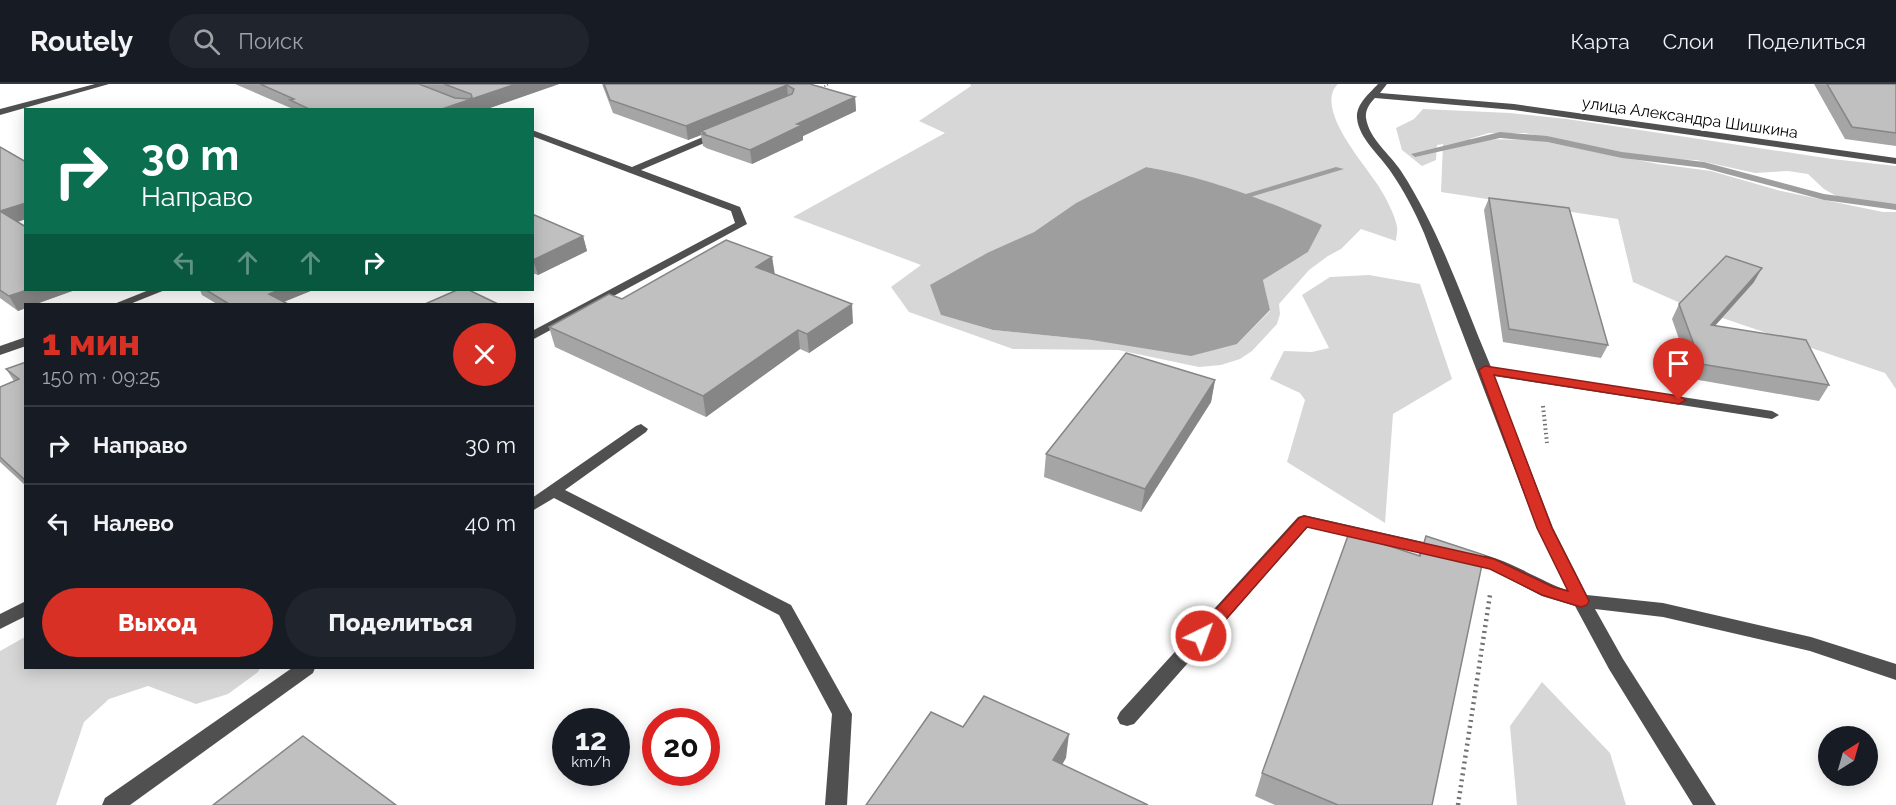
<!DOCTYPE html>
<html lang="ru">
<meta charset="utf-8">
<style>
body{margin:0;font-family:Raleway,sans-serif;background:#20242c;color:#f1f3f6;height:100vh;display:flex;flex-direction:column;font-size:22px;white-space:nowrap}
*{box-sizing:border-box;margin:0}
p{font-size:20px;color:#9ea1a6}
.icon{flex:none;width:33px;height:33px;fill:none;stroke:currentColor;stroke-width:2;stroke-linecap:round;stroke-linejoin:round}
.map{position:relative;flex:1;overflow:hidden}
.drawer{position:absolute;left:24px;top:219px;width:510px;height:366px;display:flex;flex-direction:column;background:#171b24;border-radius:0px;box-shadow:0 3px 15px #0003}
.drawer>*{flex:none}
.banner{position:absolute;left:24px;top:24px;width:510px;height:183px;border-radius:0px;box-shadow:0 3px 15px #0003;background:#0b6e4f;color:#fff;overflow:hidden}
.needle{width:39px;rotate:37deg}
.controls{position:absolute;left:1818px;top:642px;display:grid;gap:12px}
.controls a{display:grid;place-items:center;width:60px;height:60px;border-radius:50%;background:#171b24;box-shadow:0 3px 15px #0003;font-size:30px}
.speed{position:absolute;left:552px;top:624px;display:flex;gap:12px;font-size:30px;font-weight:700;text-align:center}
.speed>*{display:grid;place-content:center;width:78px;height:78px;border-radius:50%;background:#171b24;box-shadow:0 3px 15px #0003;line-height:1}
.speed small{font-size:15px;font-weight:400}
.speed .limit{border:9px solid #d22;background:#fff;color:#111}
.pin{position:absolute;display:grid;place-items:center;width:51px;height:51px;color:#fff;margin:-62px -26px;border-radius:50% 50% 50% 0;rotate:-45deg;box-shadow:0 0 6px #0007}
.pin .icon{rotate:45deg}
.me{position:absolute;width:66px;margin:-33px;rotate:42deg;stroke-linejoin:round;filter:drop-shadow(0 0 4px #0008)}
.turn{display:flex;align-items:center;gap:21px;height:126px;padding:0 18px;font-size:27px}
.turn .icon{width:78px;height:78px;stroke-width:2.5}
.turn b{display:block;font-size:42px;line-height:51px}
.lanes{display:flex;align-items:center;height:57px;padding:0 18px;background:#0003;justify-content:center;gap:30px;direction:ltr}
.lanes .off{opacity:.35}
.round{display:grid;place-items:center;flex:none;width:63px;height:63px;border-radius:32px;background:#20242c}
.head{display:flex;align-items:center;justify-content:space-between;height:102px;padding:0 18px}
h1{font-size:36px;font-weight:800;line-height:45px;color:#d93025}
.action{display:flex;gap:12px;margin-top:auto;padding:12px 18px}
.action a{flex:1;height:69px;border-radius:36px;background:#d93025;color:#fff;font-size:24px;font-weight:800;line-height:69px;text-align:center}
.action a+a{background:#20242c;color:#f1f3f6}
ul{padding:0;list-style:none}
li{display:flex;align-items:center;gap:18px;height:78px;padding:0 18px;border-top:2px solid #363941}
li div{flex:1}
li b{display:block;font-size:22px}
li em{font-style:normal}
header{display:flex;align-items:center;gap:36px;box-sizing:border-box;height:84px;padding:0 30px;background:#171b24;border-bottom:2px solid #363941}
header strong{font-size:28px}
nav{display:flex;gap:33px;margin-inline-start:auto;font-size:21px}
.search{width:420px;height:54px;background:#20242c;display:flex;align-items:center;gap:15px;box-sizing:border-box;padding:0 21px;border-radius:33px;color:#9ea1a6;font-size:22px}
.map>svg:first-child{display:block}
.green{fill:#d7d7d7;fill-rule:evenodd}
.water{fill:#9e9e9e}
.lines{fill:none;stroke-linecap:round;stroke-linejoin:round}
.stream{fill:#9e9e9e;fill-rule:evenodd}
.path-far2{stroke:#727272;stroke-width:2;stroke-dasharray:1 2;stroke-linecap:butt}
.path-far1{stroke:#727272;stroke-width:4;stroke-dasharray:1.5 3;stroke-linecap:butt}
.path{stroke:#727272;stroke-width:4.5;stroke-dasharray:2 4;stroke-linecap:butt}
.minor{fill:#505050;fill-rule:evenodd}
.wall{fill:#a5a5a5}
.shaded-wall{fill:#868686}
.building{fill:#c0c0c0;stroke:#868686;stroke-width:1.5}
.route{fill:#d93025;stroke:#8d1f18;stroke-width:1.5}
.labels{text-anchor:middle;stroke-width:5;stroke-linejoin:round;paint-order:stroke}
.far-street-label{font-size:16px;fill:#000;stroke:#fff}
</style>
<header>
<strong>Routely</strong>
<div class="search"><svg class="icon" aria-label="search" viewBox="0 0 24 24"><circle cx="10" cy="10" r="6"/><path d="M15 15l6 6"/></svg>Поиск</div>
<nav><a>Карта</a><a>Слои</a><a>Поделиться</a></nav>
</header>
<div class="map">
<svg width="1896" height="721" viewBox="0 0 1896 721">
<rect width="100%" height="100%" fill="#fff"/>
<g class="green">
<path d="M 970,0 L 1338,0 C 1314,23 1362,77 1375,97 C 1382,106 1396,132 1397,143 C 1398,147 1396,153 1396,157 L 1361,145 L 1341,165 L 1328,172 L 1309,186 L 1279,220 L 1280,230 L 1277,240 L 1252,267 L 1240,275 L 1221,281 L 1199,283 L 1118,266 L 1013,265 L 909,228 L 891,203 L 921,181 L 793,133 L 945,49 L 919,37 L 971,2 ZM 1146,83 C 1206,94 1266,116 1321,141 L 1308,168 L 1263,196 L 1270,227 L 1237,260 L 1092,256 L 993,246 L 941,231 L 989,168 L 1034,148 L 1076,119 Z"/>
<polygon points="1423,25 1510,29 1567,35 1832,75 1896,82 1896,122 1838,113 1824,105 1808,90 1788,87 1755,89 1696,76 1657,75 1525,49 1489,49 1469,55 1536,56 1658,80 1711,87 1781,107 1883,128 1896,128 1896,305 1885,289 1687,222 1633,198 1618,135 1441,108 1443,60 1437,61 1436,76 1422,82 1402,66 1396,44 1414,35"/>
<polygon points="1369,191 1420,200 1452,295 1393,330 1385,439 1287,378 1305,316 1300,309 1270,295 1284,267 1312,268 1329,264 1302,211 1330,193"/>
<polygon points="25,553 26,584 260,584 258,588 228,610 196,620 148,602 109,615 84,638 56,721 0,721 0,567"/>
<polygon points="1542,598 1610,669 1626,721 1517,721 1510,642"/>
</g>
<path class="water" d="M 1146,83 C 1206,93 1266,116 1322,141 L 1308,168 L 1263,196 L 1270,226 L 1237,260 L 1191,272 L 1092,256 L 993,246 L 941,231 L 930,201 L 989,168 L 1034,148 L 1076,119 Z"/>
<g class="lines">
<g class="stream">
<polygon points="1500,48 1547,52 1622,68 1704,78 1824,110 1896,120 1896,126 1824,116 1704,84 1622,74 1547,58 1500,54 1415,73 1411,70"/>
<polygon points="1336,83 1344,85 1234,118 1226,116"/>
</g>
<polyline class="path-far2" points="819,5 829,0"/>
<polyline class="path-far1" points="1543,322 1547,359"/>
<polyline class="path" points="1458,721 1490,511"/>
<g class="minor">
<polygon points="95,0 109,0 0,31 0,25"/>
<path d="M 1378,0 L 1387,0 L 1380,9 L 1514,20 L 1896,74 L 1896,80 L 1514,26 L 1375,14 C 1370,19 1365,26 1366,34 C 1369,55 1390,70 1401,87 C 1440,147 1463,217 1491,283 L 1772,327 L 1779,331 L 1772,335 L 1494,292 L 1553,444 L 1587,511 L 1663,519 L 1811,553 L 1896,580 L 1896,596 L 1810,567 L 1663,533 L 1595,525 L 1623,575 L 1716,721 L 1693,721 L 1609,585 L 1575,522 L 1542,512 L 1490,485 L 1458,478 L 1455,474 L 1458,470 C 1487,461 1538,497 1567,506 L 1537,444 L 1424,149 C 1415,128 1404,107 1391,88 C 1380,71 1359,55 1357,34 C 1356,20 1370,9 1378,0 Z"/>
<polygon points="532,46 632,83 717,47 723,47 723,51 641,86 740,123 747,140 532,256 532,247 735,139 731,127 532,52"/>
<polygon points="149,206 165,206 130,220 114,220"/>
<polygon points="26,253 26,262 0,271 0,262"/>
<polygon points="641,340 648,345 646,348 565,406 791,521 852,630 847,721 825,721 832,630 779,531 554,414 532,427 532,414 636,342"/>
<polygon points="1304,431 1441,462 1447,464 1449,468 1447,472 1441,474 1308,443 1134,640 1127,642 1120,640 1117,634 1120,628 1298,433"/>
<polygon points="26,517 26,532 0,545 0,530"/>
<polygon points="292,584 315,584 313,589 130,721 102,721 105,714"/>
</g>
</g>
<g class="wall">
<polygon points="235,0 419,0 421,1 421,0 559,0 484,26 293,25"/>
<polygon points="602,0 810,0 855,13 856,27 803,52 803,56 752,80 706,64 705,63 703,62 701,51 688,56 613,29"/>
<polygon points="1814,0 1896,0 1896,62 1845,55"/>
<polygon points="0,63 26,78 26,135 17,138 26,206 75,206 36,220 26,220 26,224 18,227 0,214"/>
<polygon points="1489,114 1608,261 1601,274 1503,258 1484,126"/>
<polygon points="532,130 583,152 587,167 538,191 532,189"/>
<polygon points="772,173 774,190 853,239 809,269 800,265 706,333 555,263 549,243 622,215"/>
<polygon points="1754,198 1715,242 1829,301 1819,317 1693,295 1672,235 1679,220"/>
<polygon points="200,206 313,206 284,218 288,220 217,220 202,211"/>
<polygon points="26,278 26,402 0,378 0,303 14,297 6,285"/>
<polygon points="1215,296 1211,318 1141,428 1044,393 1046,370"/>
<polygon points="1426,452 1432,721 1275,721 1255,712 1262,689 1418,472"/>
</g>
<g class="shaded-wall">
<polygon points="516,0 559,0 484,26 439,26"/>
<polygon points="787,1 788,14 701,47 701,51 688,56 686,42"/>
<polygon points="855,13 856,27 803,52 803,56 752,80 750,66 797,40"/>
<polygon points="26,119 26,135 8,141 0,127"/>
<polygon points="583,152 587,167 538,191 533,176"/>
<polygon points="772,173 775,191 756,183"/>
<polygon points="1762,184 1754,198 1702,256 1711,241"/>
<polygon points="27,206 75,206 36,220 26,220 26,224 18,227 9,212"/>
<polygon points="279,206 313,206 278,220 269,210"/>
<polygon points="852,220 853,239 809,269 807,250"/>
<polygon points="798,246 800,265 706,333 703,312"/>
<polygon points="1215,296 1211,318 1141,428 1145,405"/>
<polygon points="1069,650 1066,674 1051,700 1053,676"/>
</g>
<g class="building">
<polygon points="260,0 419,0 455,14 470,15 472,13 471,10 444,0 516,0 439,26 311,26 290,16 294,15"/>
<polygon points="604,0 810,0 855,13 797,40 802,41 750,66 703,50 705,49 701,47 792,10 794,5 787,1 686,42 610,16"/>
<polygon points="1827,0 1896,0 1896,49 1852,43"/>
<polygon points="0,63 26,78 26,119 0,127"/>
<polygon points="1489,114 1569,124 1608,261 1509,245"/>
<polygon points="0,127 26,143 26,206 27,206 9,212 0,206"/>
<polygon points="532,130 583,152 533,176 532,176"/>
<polygon points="726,156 772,173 756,183 852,220 807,250 798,246 703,312 549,243 609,210 622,215"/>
<polygon points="1726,172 1762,184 1711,241 1806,256 1829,301 1701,280 1679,220"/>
<polygon points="206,206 279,206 269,210 288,220 229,220"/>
<polygon points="457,206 469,206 498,220 425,220"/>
<polygon points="1126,269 1215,296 1145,405 1046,370"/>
<polygon points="26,278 26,397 0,373 0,303 19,295 6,285"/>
<polygon points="1349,449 1420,472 1426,452 1484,471 1432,721 1338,721 1262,689"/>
<polygon points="984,612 1069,650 1053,676 1148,721 866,721 931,628 963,643"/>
<polygon points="303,652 396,721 213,721"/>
</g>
<polygon class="route" points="1485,282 1679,312 1686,316 1679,320 1494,291 1552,444 1589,517 1587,521 1581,523 1542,511 1490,485 1307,443 1207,557 1201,559 1195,557 1192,552 1195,548 1299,434 1304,432 1494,475 1553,503 1568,507 1537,444 1479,286"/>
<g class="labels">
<g class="far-street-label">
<text transform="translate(1690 33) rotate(8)" y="6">улица Александра Шишкина</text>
</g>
</g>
</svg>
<div class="controls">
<a><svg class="needle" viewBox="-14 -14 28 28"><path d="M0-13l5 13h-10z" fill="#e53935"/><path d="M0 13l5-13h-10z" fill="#9ea1a6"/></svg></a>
</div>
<div class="speed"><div>12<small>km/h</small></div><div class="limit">20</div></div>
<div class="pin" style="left:1679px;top:316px;background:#d93025"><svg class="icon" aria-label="arrive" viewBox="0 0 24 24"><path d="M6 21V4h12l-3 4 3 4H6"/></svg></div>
<svg class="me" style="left:1201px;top:552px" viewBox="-20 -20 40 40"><circle r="17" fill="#d93025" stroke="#fff" stroke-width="3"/><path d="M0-11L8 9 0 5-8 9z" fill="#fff"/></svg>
<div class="banner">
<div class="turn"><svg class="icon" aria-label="right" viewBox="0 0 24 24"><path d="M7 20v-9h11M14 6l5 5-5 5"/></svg><div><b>30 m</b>Направо</div></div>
<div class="lanes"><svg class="icon off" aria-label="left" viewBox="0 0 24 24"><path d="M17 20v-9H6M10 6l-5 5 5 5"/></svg><svg class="icon off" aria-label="ahead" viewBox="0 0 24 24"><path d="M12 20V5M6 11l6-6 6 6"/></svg><svg class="icon off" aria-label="ahead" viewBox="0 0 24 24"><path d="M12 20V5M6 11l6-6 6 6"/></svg><svg class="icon" aria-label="right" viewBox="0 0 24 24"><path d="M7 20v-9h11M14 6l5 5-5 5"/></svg></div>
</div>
<section class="drawer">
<div class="head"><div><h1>1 мин</h1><p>150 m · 09:25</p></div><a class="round" style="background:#d93025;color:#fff"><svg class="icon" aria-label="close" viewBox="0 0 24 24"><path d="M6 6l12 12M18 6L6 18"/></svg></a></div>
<ul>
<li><svg class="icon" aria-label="right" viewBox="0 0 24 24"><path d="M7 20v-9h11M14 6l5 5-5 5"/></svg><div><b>Направо</b></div><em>30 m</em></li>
<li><svg class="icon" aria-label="left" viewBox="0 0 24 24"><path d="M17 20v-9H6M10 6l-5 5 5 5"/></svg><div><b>Налево</b></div><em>40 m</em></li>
</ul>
<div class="action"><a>Выход</a><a>Поделиться</a></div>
</section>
</div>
